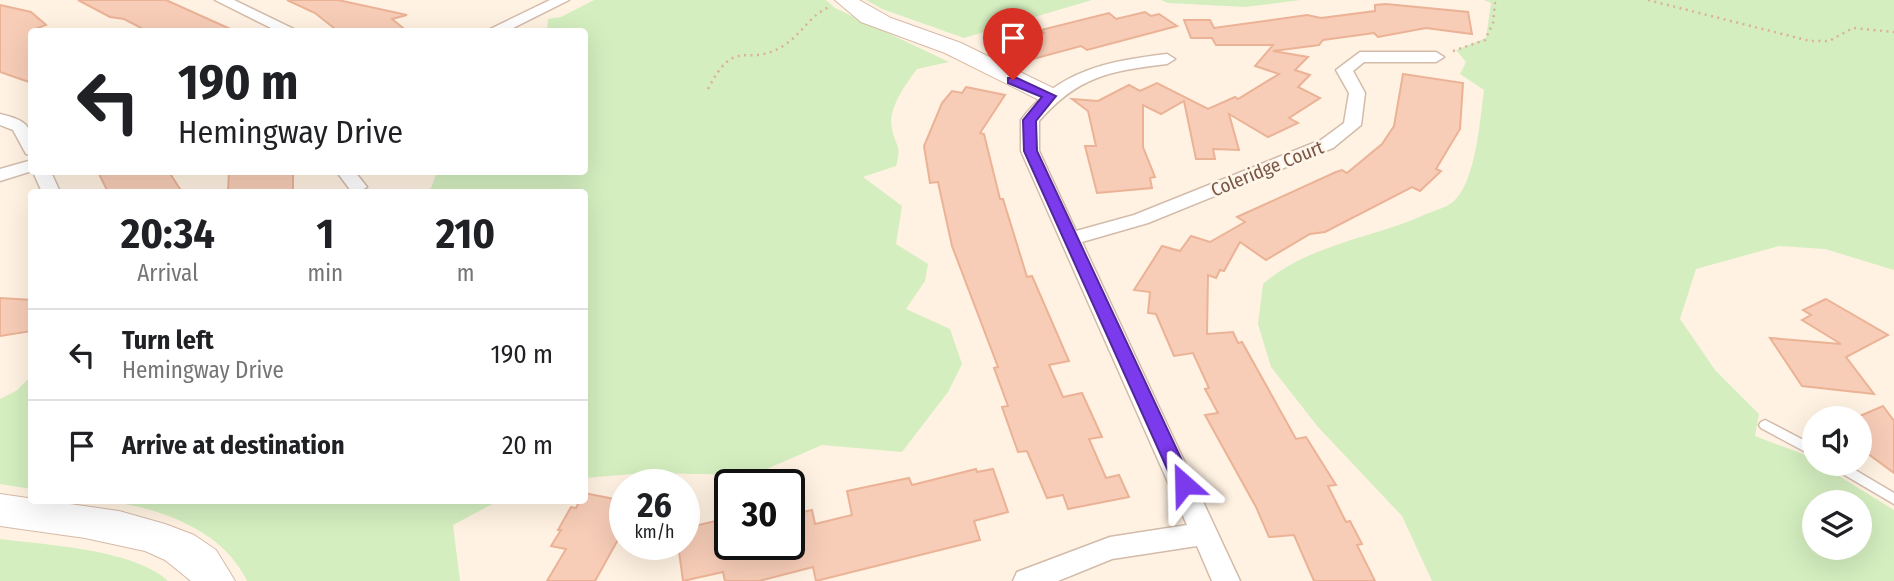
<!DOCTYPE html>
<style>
body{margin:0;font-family:"Fira Sans Condensed",sans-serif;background:#f6f6f6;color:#202124;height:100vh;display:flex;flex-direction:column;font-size:26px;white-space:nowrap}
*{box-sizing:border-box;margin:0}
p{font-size:23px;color:#757577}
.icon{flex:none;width:38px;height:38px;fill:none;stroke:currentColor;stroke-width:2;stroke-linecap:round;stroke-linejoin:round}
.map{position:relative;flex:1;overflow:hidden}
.panel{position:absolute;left:28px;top:189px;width:560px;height:315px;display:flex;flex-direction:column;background:#fff;border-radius:7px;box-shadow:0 7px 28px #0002}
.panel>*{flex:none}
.banner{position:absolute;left:28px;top:28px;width:560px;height:147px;border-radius:7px;box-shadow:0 7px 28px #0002;background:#fff;color:#202124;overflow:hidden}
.buttons{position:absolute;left:1802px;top:406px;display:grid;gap:14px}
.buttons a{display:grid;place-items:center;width:70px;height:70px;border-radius:50%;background:#fff;box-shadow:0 7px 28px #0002;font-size:35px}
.speed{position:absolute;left:609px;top:469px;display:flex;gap:14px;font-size:35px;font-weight:700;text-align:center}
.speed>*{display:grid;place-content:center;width:91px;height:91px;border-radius:50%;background:#fff;box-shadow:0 7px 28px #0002;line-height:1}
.speed small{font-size:18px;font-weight:400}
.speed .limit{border:4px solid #111;border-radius:10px;background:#fff;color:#111}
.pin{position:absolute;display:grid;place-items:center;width:60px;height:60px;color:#fff;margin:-72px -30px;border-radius:50% 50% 50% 0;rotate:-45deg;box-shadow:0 0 7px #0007}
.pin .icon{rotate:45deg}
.me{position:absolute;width:77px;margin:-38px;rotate:335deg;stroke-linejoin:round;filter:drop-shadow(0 0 5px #0008)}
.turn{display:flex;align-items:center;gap:24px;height:147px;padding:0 35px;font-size:32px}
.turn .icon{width:91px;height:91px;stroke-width:2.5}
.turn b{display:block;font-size:49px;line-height:60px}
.eta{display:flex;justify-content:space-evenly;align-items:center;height:119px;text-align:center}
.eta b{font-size:42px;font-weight:700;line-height:49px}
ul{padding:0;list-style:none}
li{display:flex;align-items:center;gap:21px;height:91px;padding:0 35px;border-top:2px solid #e0e0e0}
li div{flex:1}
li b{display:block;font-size:26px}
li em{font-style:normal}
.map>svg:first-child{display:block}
.green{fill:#d4eebf;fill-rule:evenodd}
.building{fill:#f7cdb7;stroke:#ebb296;stroke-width:2}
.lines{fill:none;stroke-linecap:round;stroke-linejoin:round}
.lane-casing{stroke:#d3bbaa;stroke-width:3}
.street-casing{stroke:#d3bbaa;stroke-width:3}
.secondary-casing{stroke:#d7baa7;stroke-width:2}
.path{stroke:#dcb09a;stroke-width:2.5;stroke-dasharray:2 4.5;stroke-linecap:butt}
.lane{fill:#fff;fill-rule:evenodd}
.street{fill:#fff;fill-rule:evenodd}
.secondary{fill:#fff;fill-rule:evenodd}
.route{fill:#7c3aed;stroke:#51269a;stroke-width:2}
.labels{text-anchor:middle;stroke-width:5;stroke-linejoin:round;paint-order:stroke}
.street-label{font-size:19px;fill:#795646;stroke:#fff6eb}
</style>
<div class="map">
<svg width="1894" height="581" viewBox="0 0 1894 581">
<rect width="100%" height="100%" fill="#fff2e2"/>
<g class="green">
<path d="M 594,0 L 826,0 L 835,8 L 949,62 L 917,69 C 906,84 887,109 892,129 C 896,148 902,145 896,166 L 863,177 L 902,206 L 896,244 L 928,264 L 925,281 L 906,309 L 950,329 L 962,364 L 948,392 L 902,452 L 822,445 L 753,475 L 644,473 L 585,478 L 584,192 L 423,192 L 431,188 L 437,172 L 584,172 L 584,32 L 547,31 L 548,19 L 561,17 Z"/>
<polygon points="866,0 1092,0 964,38 882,9"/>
<polygon points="1161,0 1301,0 1245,7 1168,3"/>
<path d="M 1484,0 L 1894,0 L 1894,270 L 1825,249 L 1779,246 L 1696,269 L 1680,319 L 1715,370 L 1759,414 L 1755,436 L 1803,454 L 1894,510 L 1894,581 L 1432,581 L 1402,516 L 1318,427 L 1271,367 L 1258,324 L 1263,284 C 1309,244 1370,239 1424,215 C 1432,211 1446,208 1453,202 C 1476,182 1480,119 1484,90 L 1460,74 L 1466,62 L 1456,50 L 1486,38 L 1491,3 ZM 1860,502 L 1860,548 L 1815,548 L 1815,502 Z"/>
<polygon points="31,376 31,489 0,484 0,399 16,391"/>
<path d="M 105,501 L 498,500 L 498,501 L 453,525 L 460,581 L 247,581 C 223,530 159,507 105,501 Z"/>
<path d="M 0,539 C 45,545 134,549 168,581 L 0,581 Z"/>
</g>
<g class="building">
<polygon points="78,0 166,0 237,32 149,32 124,19 110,17"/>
<polygon points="287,0 338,0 407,15 392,19 408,32 339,32 315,13"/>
<polygon points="1386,4 1468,12 1472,34 1426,28 1378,37 1374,33 1323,40 1319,45 1273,51 1308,57 1295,70 1310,75 1298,87 1320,98 1289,118 1298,123 1268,137 1229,114 1239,150 1213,149 1215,159 1196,159 1184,101 1161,114 1143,105 1143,147 1155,177 1150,178 1152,188 1097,193 1085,146 1096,146 1088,111 1072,99 1098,101 1129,85 1140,91 1157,83 1208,109 1235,97 1238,99 1279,74 1255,66 1273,45 1216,45 1212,38 1191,38 1184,20 1210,20 1214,28 1307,15 1321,18 1375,11 1375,5"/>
<polygon points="0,5 31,12 46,25 32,30 32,83 0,72"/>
<polygon points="1145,12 1151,16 1159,14 1177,26 1087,50 1081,46 1022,62 1002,48 1044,33 1041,30 1109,13 1116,19"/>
<polygon points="1403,74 1463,83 1460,129 1436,169 1441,171 1420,191 1412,187 1325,232 1310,234 1266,260 1240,242 1224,271 1220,270 1216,278 1208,275 1207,334 1233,332 1238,343 1242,342 1296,439 1306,437 1336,485 1328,486 1346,522 1350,521 1362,544 1357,545 1375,581 1314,581 1294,535 1269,537 1256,507 1205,415 1218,413 1205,389 1209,388 1193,353 1174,356 1156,314 1148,313 1150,292 1134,290 1162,246 1180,251 1191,236 1210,242 1245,222 1237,217 1336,172 1342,170 1347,173 1382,144 1394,126"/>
<polygon points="966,87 1005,95 980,133 984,134 1000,199 1003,199 1027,277 1032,276 1069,361 1049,365 1063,397 1082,393 1102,437 1089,439 1106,478 1119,475 1129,497 1068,509 1063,495 1047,498 1027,451 1018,452 1002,407 1008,406 994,368 998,367 952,246 938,182 930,183 924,146 942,103 952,91 962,93"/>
<polygon points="98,172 169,172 182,192 108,192"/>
<polygon points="229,172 293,172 293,191 228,192"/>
<polygon points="0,298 32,300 32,331 0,336"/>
<polygon points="1826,299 1888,335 1846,357 1874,394 1802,386 1770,338 1841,344 1802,320 1811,315 1803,310"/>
<polygon points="1883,406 1894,421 1894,473 1860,448 1860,416"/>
<polygon points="976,469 977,472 993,469 1008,512 974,521 980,540 816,581 813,567 759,581 725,581 723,572 683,581 678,544 684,544 684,532 699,525 724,519 725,523 730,522 730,544 789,544 789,515 812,510 815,524 852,515 847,491 909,478 912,485"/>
<polygon points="584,493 625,501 625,527 595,581 547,581 566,549 551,546 561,530 558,530 571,507 576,508 580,500 584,500"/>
</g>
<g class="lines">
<g class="lane-casing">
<g id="lane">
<polygon points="1765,420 1815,446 1815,457 1761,428 1759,425 1761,422"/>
<polygon points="1829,464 1845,464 1894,493 1894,504 1831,467"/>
</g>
</g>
<g class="street-casing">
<g id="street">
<polygon points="215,0 234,0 300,32 279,32"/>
<polygon points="550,0 569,0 505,32 484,32"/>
<path d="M 1360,52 L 1436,52 L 1444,57 L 1436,62 L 1364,62 L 1353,71 L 1365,93 L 1361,125 L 1333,148 L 1148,223 L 1082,242 L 1240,581 L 1212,581 L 1197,546 L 1112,559 L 1058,581 L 1013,581 L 1017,572 L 1110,537 L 1187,525 L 1021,151 L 1021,120 C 1058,70 1109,61 1167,54 L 1175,59 L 1167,64 C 1110,71 1078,76 1039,121 L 1039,151 L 1076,231 L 1134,215 L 1321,140 L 1344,123 L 1349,93 L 1336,70 Z"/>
<path d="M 0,114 C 29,121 32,126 32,155 L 26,154 L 13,130 L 0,125 Z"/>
<polygon points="32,160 32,171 0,181 0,169"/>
<polygon points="33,172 51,172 60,192 42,192"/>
<polygon points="337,172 355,172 367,187 358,192 351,191"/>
</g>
</g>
<g class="secondary-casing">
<g id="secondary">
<polygon points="835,0 859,0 891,18 961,43 1059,91 1062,96 1059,101 1041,101 945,53 861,22"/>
<polygon points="0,494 119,511 165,524 194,535 216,550 235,581 191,581 165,560 145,551 85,538 0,526"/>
</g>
</g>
<g class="path">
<polyline points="1648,0 1810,41 1829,41 1853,28 1894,32"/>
<polyline points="1453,51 1485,40 1493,23 1495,3 1492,0"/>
<path d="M 708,89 C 736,34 746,69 783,46 C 801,35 809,16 829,7"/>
</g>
<use href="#lane" class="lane"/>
<use href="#street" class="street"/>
<use href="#secondary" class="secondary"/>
</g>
<polygon class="route" points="1008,78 1017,78 1056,96 1036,121 1037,151 1193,484 1190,490 1177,490 1174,484 1024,151 1023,120 1042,97 1008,83"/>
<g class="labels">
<g class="street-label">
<text transform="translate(1267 168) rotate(-22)" y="7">Coleridge Court</text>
</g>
</g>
</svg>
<div class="buttons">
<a><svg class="icon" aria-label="sound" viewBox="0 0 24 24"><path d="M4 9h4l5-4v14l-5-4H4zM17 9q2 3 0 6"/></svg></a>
<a><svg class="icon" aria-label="layers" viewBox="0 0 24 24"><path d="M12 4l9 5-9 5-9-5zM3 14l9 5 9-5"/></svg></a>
</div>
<div class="speed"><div>26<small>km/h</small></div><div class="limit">30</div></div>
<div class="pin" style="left:1013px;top:80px;background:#d93025"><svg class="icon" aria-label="arrive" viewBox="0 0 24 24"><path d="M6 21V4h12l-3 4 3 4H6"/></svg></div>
<svg class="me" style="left:1184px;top:484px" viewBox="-20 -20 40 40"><path d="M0-17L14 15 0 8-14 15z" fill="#7c3aed" stroke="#fff" stroke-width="4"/></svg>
<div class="banner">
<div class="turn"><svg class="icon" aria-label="left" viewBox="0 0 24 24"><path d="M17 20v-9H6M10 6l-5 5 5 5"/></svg><div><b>190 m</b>Hemingway Drive</div></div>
</div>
<section class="panel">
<div class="eta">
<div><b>20:34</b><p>Arrival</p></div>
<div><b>1</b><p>min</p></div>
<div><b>210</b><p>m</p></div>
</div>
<ul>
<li><svg class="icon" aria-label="left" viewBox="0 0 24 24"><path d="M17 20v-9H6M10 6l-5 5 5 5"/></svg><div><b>Turn left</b><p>Hemingway Drive</p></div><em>190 m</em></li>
<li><svg class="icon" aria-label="arrive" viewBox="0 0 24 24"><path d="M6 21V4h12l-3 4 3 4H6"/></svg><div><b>Arrive at destination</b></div><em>20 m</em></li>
</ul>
</section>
</div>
